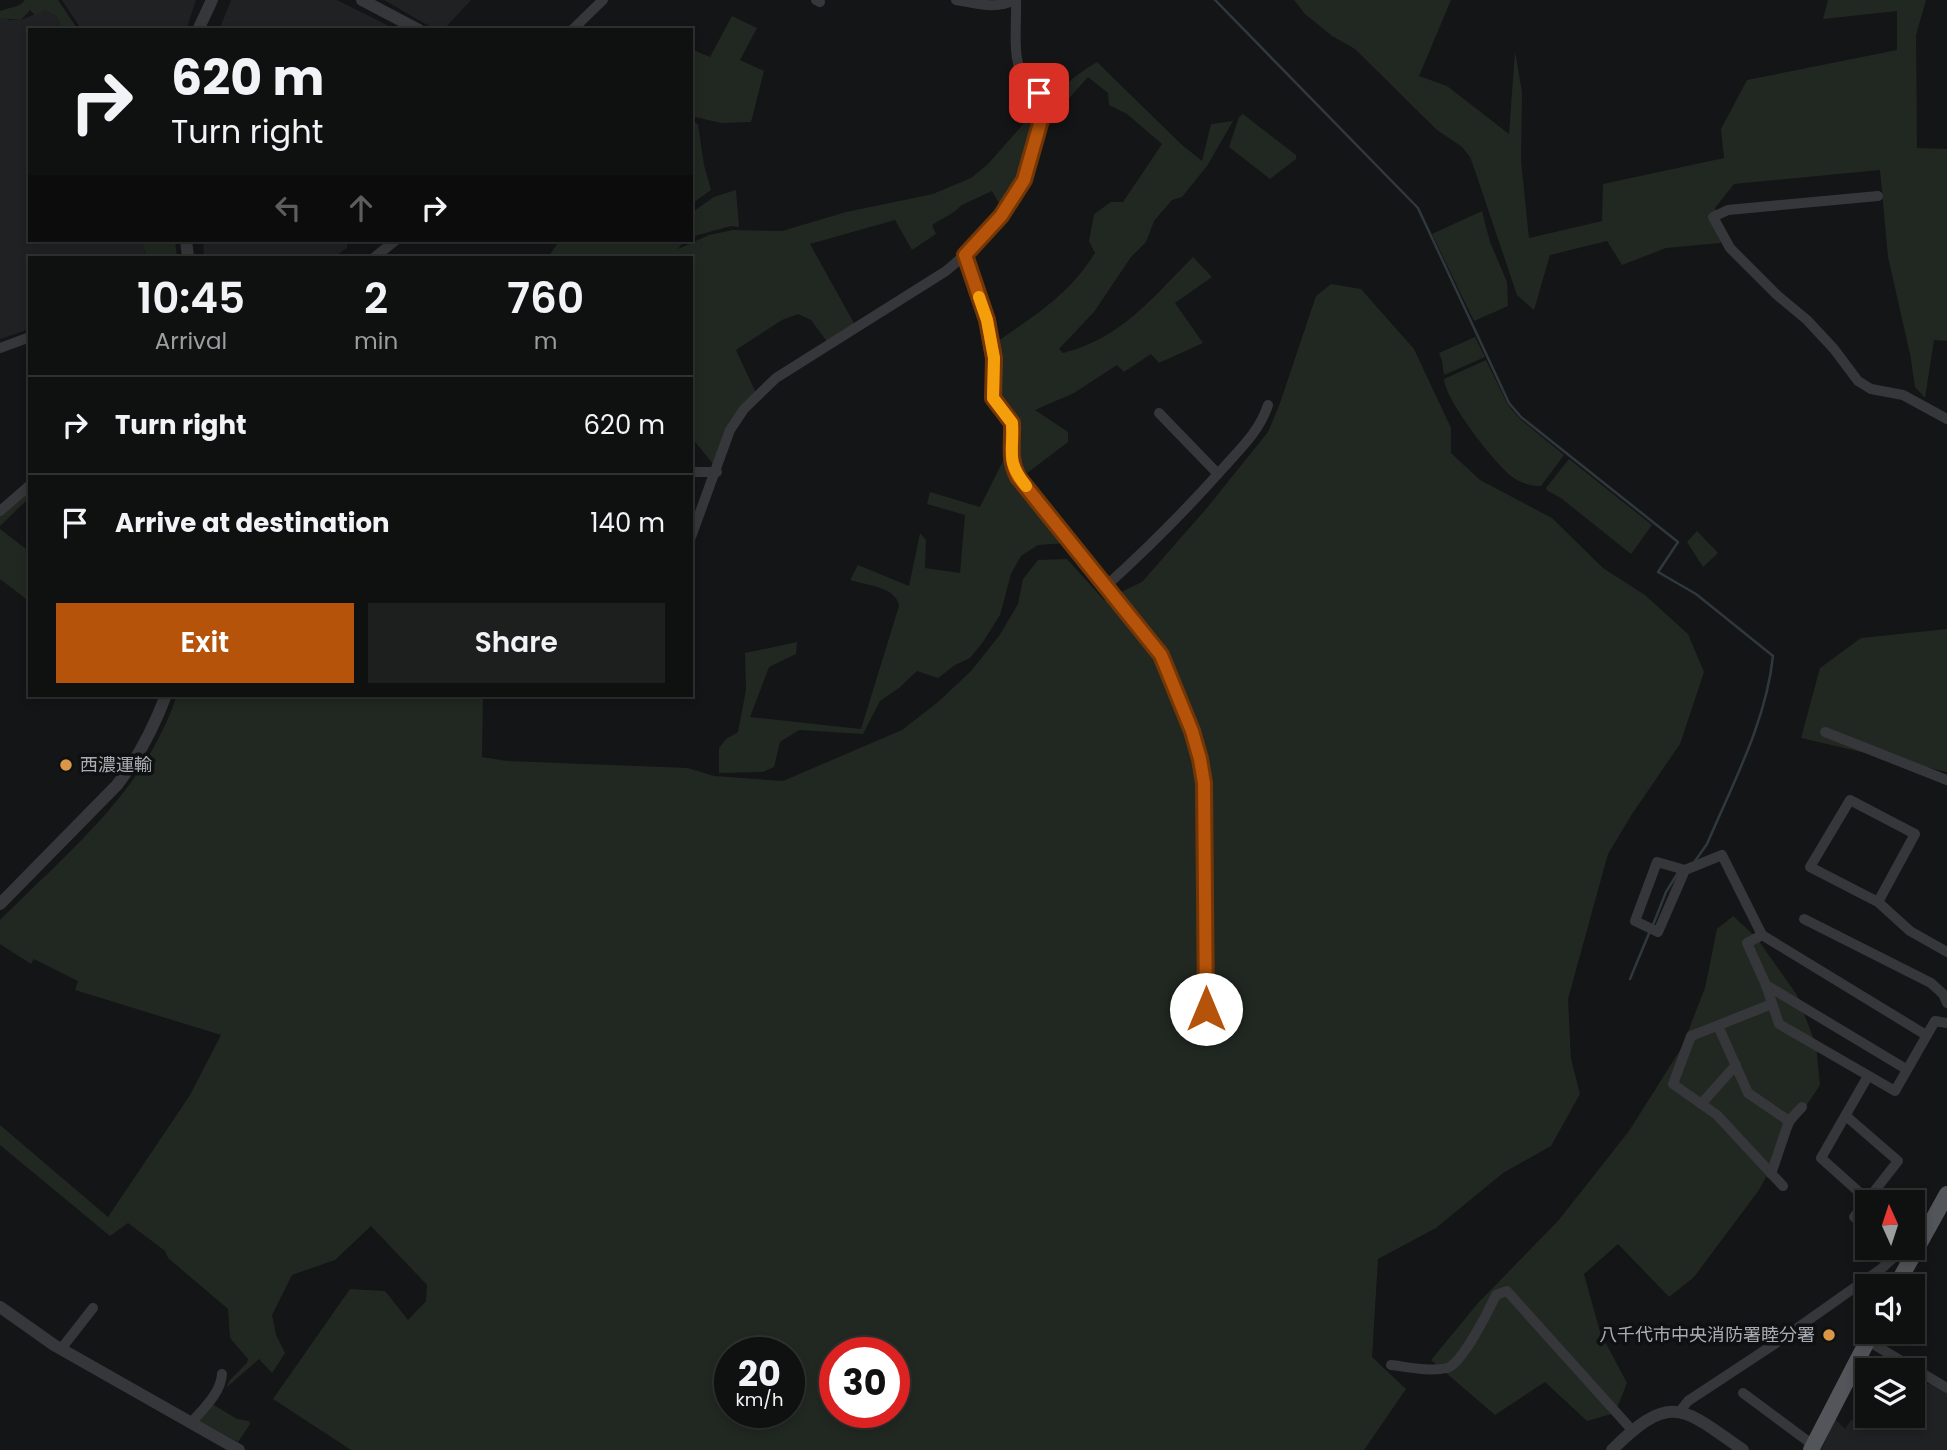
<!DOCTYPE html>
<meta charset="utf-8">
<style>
body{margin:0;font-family:Poppins,"Noto Sans JP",sans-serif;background:#1d1e1e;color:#f1f3f6;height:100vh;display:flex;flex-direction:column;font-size:26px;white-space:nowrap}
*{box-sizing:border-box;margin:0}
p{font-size:23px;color:#9b9d9f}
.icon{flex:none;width:38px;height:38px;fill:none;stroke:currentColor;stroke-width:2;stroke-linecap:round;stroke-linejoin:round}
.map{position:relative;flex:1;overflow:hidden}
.side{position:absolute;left:28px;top:256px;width:665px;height:441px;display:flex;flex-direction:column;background:#0f1010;border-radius:0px;box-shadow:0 4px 10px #0003,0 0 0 2px #2f3030}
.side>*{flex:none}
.banner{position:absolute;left:28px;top:28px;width:665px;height:214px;border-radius:0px;box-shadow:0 4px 10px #0003,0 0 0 2px #2f3030;background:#0f1010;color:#f1f3f6;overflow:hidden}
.needle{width:46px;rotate:357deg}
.tools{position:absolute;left:1855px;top:1190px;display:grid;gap:14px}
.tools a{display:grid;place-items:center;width:70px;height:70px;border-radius:0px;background:#0f1010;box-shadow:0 4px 10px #0003,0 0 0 2px #2f3030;font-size:35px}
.speed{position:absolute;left:714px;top:1337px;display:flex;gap:14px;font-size:35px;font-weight:700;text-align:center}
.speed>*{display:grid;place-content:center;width:91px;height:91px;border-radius:50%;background:#0f1010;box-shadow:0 4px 10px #0003,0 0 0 2px #2f3030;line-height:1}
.speed small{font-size:18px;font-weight:400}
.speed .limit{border:10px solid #d22;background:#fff;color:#111}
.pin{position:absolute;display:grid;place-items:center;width:60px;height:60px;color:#fff;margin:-30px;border-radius:14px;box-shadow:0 4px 10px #0006}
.me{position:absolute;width:77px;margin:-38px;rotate:0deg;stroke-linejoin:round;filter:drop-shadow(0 0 5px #0008)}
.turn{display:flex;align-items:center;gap:24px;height:147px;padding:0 28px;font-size:32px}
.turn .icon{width:91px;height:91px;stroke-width:2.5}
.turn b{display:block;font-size:49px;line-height:60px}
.lanes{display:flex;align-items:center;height:66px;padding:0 28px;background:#0003;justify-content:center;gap:35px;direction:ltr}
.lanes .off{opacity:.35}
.eta{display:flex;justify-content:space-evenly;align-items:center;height:119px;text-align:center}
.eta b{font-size:42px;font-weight:600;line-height:49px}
.button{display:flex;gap:14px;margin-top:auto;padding:14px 28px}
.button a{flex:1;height:80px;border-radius:0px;background:#b45309;color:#fff;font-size:28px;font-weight:600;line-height:80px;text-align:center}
.button a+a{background:#1d1e1e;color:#f1f3f6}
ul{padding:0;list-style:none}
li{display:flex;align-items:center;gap:21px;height:98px;padding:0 28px;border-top:2px solid #2f3030}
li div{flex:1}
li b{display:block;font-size:26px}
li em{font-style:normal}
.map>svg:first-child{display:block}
.built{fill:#202123}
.green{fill:#212821;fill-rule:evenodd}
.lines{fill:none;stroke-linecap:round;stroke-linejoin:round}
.stream{stroke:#2f383d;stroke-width:2.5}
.minor{stroke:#36373a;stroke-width:10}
.tertiary{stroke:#36373a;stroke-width:12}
.primary{stroke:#525559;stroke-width:16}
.route-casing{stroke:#753606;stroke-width:18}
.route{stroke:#b45309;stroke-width:12}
.slow{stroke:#f59e0b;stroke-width:12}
.poi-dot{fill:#dc9746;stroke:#0f1011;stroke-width:2.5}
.labels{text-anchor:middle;stroke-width:7;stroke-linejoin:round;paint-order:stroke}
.poi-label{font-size:18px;fill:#a8adb4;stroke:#0f1011;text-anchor:start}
</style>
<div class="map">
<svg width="1947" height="1450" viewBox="0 0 1947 1450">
<rect width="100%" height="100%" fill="#141516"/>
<g class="built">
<polygon points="62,0 196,0 186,30 82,30"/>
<polygon points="231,0 337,0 397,30 219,30"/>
<polygon points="384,0 471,0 443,30 436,30"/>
<polygon points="45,10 57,17 62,28 68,30 30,30 30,240 141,240 147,257 30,257 30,329 0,339 0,18 5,16 9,20 21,20"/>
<polygon points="203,240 348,240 347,248 334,257 204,257"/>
<polygon points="1933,1382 1947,1390 1947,1450 1821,1450 1835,1419 1845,1429 1850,1421 1867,1410 1867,1416 1913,1416 1913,1390"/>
</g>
<g class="green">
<polygon points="25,0 58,0 78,30 62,28 57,17 45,10 35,15 30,10 21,20 0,18 0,11 20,5"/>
<polygon points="1294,0 1451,0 1419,76 1447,86 1509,134 1515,51 1522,92 1521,161 1529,238 1602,221 1603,184 1724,158 1721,129 1747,80 1897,50 1897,11 1823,19 1828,0 1926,0 1916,35 1917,148 1947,149 1947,341 1934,340 1925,398 1915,387 1910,354 1888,257 1880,170 1734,184 1715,208 1721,243 1666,248 1622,265 1607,241 1550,255 1534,310 1517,295 1474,168 1470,157 1462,147 1437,130 1355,49 1332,36 1305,14"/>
<polygon points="732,16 757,28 740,60 764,71 751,122 721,123 691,116 691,49 710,57"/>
<path d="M 1097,62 L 1181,144 L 1202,161 L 1211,124 L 1233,121 L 1207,166 L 1182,197 L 1172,200 L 1154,221 L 1146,242 L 1131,257 L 1094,312 L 1059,349 L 1063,353 C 1122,338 1152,298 1193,257 L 1212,277 L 1175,303 L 1203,343 L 1159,363 L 1151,354 L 1124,372 L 1117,365 L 1074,393 L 1035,410 L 1068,432 L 1068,442 L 1022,477 L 1017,466 L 1015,420 L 996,398 L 995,343 C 1035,315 1068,296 1095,253 L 1089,241 L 1094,214 L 1111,202 L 1123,202 L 1162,144 L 1127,114 L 1109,105 L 1108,93 L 1088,77 L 1064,104 L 1036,145 C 1050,100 1056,87 1097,62 Z"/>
<polygon points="1039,106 1041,108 1020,178 1001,207 992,191 962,205 954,212 932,225 936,234 912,250 895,220 810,244 855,325 828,343 811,320 798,314 782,320 736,350 756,393 714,465 691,437 691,257 548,257 560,240 603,240 609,244 617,240 685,240 678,249 709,235 733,230 782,231 846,212 933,194 971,178 988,164"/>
<polygon points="1243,114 1296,155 1296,159 1270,179 1229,147 1239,117"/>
<polygon points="691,121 698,124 704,165 711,190 691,204"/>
<polygon points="736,190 739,227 731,226 691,237 691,213 714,197"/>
<polygon points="1482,211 1490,242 1507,282 1508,306 1474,321 1432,234"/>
<polygon points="141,240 175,240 177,257 147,257"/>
<path d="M 1331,284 L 1361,289 L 1414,349 L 1451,428 L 1451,453 L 1480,480 L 1552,518 L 1603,568 L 1645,595 L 1688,634 L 1704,672 L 1680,744 L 1632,814 L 1608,854 L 1568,999 L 1571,1059 L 1580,1094 L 1551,1146 L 1503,1173 L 1436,1228 L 1378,1259 L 1372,1357 L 1406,1389 L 1364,1450 L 351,1450 L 273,1399 L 350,1289 L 385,1291 L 408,1320 L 426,1301 L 427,1285 L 371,1226 L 335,1260 L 292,1275 L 272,1315 L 276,1335 L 285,1353 L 272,1373 L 259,1359 L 226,1388 L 230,1380 L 247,1363 L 248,1359 L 230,1338 L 228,1309 L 168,1258 L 165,1251 L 128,1223 L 110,1236 L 0,1145 L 0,1125 L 108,1217 L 190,1095 L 221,1035 L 75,990 L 78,981 L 34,959 L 31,964 L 0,944 L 0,920 C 69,851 145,791 177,695 L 483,695 L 482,757 L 507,761 L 688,768 L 714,776 L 783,781 L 902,730 L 938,702 L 971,671 L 999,636 L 1018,604 L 1023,579 L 1038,560 L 1067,559 L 1104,600 L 1142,582 L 1206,509 L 1268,432 L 1280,403 L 1316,296 ZM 730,1353 L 789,1353 L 789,1412 L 730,1412 ZM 835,1353 L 894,1353 L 894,1412 L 835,1412 Z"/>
<polygon points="1475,337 1485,357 1444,375 1442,361 1439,353"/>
<path d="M 1486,360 L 1508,405 L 1520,419 L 1564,455 L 1541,486 C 1531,486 1523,484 1514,478 C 1496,466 1445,400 1444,379 Z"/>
<path d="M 1006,455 L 1016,481 L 1067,543 L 1038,545 L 1021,556 L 1011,574 L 1000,615 L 983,642 L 970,658 L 955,665 L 938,678 L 917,671 L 899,688 L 880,701 L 863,734 L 799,730 L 780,742 L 774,767 L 763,772 L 719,773 L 719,748 L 726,739 L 738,732 L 746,690 L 745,653 L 797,642 L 796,654 L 769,667 L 750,717 L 861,729 L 899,606 C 897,587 866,585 850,580 L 858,565 L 909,586 L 920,533 L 926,540 L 925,568 L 960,573 L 965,515 L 927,504 L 930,492 L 980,507 Z"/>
<polygon points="1569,459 1652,525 1631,554 1561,498 1548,491 1546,488"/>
<polygon points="30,489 30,497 0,526 0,514"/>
<polygon points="0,529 30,552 30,602 0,579"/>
<polygon points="1697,531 1718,553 1703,567 1687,542"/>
<polygon points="1947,629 1947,772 1801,738 1820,668 1861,638"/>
<polygon points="1733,916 1756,937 1797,995 1816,1045 1820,1085 1795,1123 1759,1190 1694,1277 1669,1297 1618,1244 1584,1274 1600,1332 1627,1383 1615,1413 1587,1421 1545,1382 1495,1415 1431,1360 1478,1303 1558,1221 1629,1131 1682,1047 1705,988 1717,929"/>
<polygon points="212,1404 237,1419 249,1421 250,1424 238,1442 200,1421 200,1418"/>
</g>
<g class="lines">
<g class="stream">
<path d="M 1215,0 L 1418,208 L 1509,403 L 1521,417 L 1678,542 L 1658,572 L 1696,594 L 1773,656 C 1766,722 1733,783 1707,844 L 1695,861"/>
<polyline points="1653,925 1666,892 1679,871"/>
<polyline points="1630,979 1650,931"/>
</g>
<g class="minor">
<polyline points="816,0 820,2"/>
<path d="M 956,0 C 975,3 997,10 1014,0"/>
<polyline points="572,30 603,0"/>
<polyline points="1878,196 1728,210 1713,217 1730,248 1777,295 1807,320 1834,349 1858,381 1871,389 1903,395 1947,419"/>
<path d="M 965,255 L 987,320 L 994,358 L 993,399 L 1012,423 C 1013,444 1008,458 1019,477 L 1161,655 L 1191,731 L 1200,759 L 1204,783 L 1206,1009"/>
<polyline points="375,257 396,240"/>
<polyline points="0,348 30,337"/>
<polyline points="1159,413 1218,474"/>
<polyline points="691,472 717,472"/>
<polyline points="0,511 30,485"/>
<path d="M 691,537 L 730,430 L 744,409 L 776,378 L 946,271 C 974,248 1009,213 1024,179 C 1034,157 1038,130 1045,106 C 1042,92 1029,86 1022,74 C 1012,58 1017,19 1016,0"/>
<path d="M 1106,586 C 1148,548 1187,509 1225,466 C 1242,447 1260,430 1268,405"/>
<polyline points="1825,732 1947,780"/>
<polyline points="1685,870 1657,862 1635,921 1658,932 1685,870 1722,855 1762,935"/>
<polyline points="1878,902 1915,834 1850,800 1810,867 1878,902 1910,931 1947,952"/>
<polyline points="1804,919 1931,983 1943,994 1947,1003"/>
<polyline points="1766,985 1906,1069"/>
<polyline points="1772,1004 1691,1036 1673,1084 1717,1115 1783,1186"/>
<polyline points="1718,1026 1748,1093 1789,1121"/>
<polyline points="1926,1035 1762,935 1747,943 1766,985 1779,1024 1895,1091 1935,1021 1947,1023"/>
<polyline points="1868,1076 1821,1158 1869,1201"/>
<polyline points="1701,1104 1736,1065"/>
<polyline points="1846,1116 1898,1161 1854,1217 1867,1228"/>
<polyline points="1771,1174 1789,1121 1802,1107"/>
<polyline points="1868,1341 1947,1388"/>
<polyline points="61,1349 93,1308"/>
<path d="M 1391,1365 C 1408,1367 1430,1372 1447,1368 C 1462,1364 1489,1310 1496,1295 L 1507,1291 L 1632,1430"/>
<polyline points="1743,1393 1813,1445"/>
<polyline points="1680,1411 1688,1401 1776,1343 1881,1269 1904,1248"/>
<path d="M 191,1423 C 203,1409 221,1393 222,1374"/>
</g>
<g class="tertiary">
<polyline points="362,0 419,30"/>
<polyline points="198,30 212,0"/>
<polyline points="186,240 188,257"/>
<path d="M 0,904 L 117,785 C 138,758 154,727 166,695"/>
<polyline points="0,1307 54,1345 239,1450"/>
<path d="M 1612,1450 C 1671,1391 1683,1408 1743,1450"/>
</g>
<g class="primary">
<polyline points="1896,1286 1947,1194"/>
<polyline points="1811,1450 1872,1332"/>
</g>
</g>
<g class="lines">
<g class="route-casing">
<path id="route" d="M 1039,93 L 1045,106 L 1024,180 L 1001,216 L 965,255 L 987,320 L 994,358 L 993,398 L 1012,423 C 1013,444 1008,458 1018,477 L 1161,655 L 1192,731 L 1200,759 L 1204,783 L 1206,1009"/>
</g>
<use href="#route" class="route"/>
<path class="slow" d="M 979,297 L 987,320 L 994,358 L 993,398 L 1012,423 C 1014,453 1005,460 1026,486"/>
</g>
<g class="poi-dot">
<circle cx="66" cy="765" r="7"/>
<circle cx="1829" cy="1335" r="7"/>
</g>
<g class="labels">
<g class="poi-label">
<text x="80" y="771">西濃運輸</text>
<text x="1815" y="1341" text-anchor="end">八千代市中央消防署睦分署</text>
</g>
</g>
</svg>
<div class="tools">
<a><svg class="needle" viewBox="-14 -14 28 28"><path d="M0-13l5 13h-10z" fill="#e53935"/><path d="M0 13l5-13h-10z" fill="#9b9d9f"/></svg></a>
<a><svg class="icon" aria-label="sound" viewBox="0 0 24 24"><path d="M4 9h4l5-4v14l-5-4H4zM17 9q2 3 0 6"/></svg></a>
<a><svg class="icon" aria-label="layers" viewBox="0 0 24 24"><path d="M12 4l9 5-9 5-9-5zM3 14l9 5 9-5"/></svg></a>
</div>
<div class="speed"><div>20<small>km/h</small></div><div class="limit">30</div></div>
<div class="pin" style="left:1039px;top:93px;background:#d93025"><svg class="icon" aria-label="arrive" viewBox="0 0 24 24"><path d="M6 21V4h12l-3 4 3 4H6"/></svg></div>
<svg class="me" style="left:1206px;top:1009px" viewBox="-20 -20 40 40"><circle r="19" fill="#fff"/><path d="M0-13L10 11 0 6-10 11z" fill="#b45309"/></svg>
<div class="banner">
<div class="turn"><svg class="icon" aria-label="right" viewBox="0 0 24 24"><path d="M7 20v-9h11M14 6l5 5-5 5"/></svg><div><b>620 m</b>Turn right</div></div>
<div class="lanes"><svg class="icon off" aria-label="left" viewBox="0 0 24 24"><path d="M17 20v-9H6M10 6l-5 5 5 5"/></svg><svg class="icon off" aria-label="ahead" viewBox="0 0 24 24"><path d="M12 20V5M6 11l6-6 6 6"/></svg><svg class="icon" aria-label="right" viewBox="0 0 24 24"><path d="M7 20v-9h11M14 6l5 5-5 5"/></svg></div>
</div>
<section class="side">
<div class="eta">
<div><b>10:45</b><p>Arrival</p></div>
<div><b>2</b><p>min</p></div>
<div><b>760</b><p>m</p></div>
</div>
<ul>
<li><svg class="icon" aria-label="right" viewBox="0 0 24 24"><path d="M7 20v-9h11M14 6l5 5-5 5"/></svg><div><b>Turn right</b></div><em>620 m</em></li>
<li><svg class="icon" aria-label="arrive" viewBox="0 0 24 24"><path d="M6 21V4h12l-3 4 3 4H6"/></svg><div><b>Arrive at destination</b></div><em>140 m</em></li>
</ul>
<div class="button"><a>Exit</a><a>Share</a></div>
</section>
</div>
